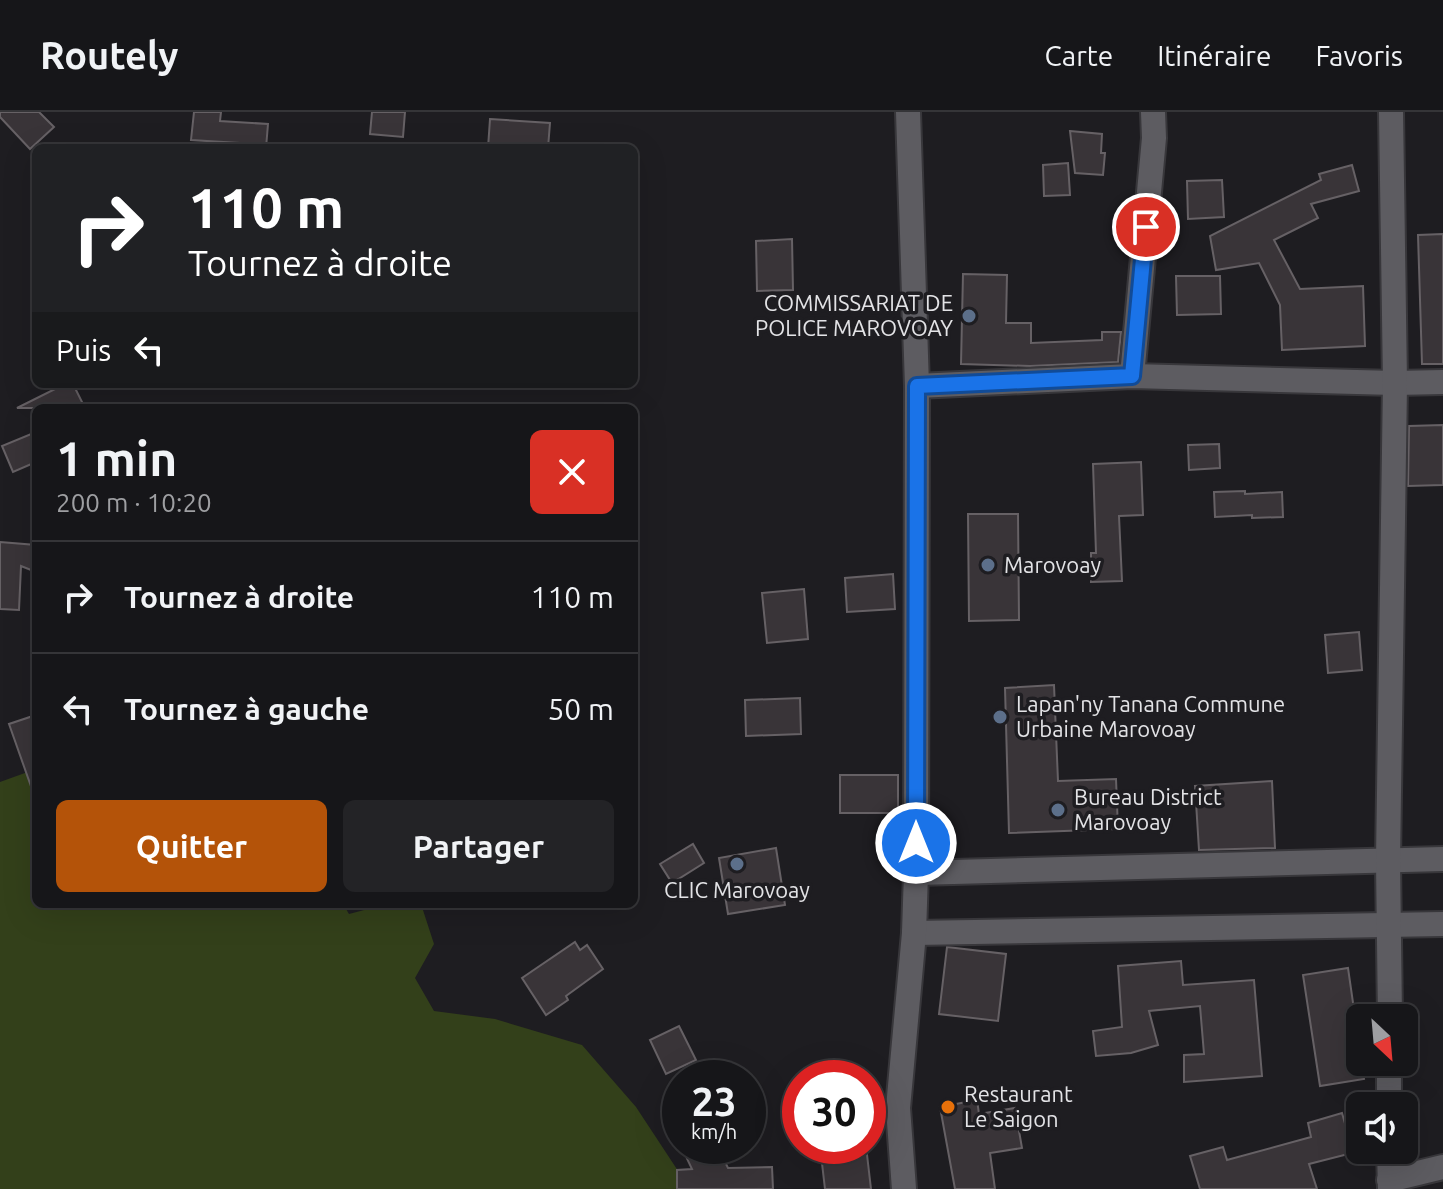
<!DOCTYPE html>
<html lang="fr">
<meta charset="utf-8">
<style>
body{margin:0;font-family:Ubuntu,sans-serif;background:#232326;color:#f1f3f6;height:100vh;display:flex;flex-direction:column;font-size:30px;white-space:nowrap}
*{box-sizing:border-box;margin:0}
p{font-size:26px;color:#9e9fa2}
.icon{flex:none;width:44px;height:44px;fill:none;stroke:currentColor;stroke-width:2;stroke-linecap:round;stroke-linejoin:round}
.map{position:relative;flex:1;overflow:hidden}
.side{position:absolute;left:32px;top:292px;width:606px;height:504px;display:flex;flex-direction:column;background:#161619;border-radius:12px;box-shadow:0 8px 32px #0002,0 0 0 2px #353538}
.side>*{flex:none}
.hud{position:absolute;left:32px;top:32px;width:606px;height:244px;border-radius:12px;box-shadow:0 8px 32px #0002,0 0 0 2px #353538;background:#202124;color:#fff;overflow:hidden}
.needle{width:52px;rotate:154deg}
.buttons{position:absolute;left:1346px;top:892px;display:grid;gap:16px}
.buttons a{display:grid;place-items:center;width:72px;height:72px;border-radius:12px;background:#161619;box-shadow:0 8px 32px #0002,0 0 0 2px #353538;font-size:40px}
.speed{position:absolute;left:662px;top:948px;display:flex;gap:16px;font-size:40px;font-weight:700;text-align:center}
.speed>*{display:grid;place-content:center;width:104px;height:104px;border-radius:50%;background:#161619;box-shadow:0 8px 32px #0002,0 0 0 2px #353538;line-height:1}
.speed small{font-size:20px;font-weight:400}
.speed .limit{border:12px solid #d22;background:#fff;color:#111}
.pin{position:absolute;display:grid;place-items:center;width:68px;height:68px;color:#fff;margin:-34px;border:4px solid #fff;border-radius:50%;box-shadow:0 2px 8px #0007}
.me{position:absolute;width:88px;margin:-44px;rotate:0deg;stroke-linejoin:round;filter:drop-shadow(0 0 6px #0008)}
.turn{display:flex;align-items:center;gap:28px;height:168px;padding:0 24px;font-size:36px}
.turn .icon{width:104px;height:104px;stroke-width:2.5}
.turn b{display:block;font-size:56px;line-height:68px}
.then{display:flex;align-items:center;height:76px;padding:0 24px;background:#0003;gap:16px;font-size:30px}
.round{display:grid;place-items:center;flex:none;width:84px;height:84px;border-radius:12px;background:#232326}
.summary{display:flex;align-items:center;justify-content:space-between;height:136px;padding:0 24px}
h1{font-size:48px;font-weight:700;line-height:60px}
.action{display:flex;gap:16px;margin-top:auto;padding:16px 24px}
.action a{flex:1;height:92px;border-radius:12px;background:#b45309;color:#fff;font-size:32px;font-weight:700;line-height:92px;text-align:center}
.action a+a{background:#232326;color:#f1f3f6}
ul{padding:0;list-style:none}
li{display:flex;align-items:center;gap:24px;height:112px;padding:0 24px;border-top:2px solid #353538}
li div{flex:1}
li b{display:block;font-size:30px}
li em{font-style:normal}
header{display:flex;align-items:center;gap:48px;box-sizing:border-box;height:112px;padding:0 40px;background:#161619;border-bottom:2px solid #353538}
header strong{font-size:38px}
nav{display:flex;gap:44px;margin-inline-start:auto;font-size:28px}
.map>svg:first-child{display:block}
.green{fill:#33401a}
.building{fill:#393438;stroke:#666165;stroke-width:2}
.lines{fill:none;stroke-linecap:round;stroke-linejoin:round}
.minor-casing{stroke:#38373b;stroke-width:28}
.minor{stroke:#5d5c61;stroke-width:24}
.route-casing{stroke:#114b97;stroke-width:20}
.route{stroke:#1a73e8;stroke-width:14}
.service-dot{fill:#5c6f8a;stroke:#1e1d21;stroke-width:3}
.food-dot{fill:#e8710a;stroke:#1e1d21;stroke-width:3}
.labels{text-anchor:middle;stroke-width:7;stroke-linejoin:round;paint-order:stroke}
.poi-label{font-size:22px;fill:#e3e3e6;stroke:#1e1d21;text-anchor:start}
</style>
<header>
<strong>Routely</strong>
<nav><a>Carte</a><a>Itinéraire</a><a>Favoris</a></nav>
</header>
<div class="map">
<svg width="1443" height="1077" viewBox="0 0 1443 1077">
<rect width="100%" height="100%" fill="#1e1d21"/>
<polygon class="green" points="36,657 36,792 343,792 349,802 387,792 421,792 434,832 415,866 434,899 495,907 582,933 636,995 690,1077 0,1077 0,670"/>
<g class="building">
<polygon points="0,0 39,0 54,15 30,37 0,5"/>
<polygon points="194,0 221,0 220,9 268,12 266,36 239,36 239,31 191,28"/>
<polygon points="372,0 405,0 403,25 370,22"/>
<polygon points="490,7 550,11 548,36 488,36"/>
<polygon points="1070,19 1102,22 1101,41 1105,41 1103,63 1075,61"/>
<polygon points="1068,51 1070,83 1044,84 1043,53"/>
<polygon points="1352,53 1359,79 1311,92 1318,106 1274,128 1300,177 1363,174 1365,234 1282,238 1280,193 1259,151 1216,158 1210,124 1321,68 1319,62"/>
<polygon points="1222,68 1224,105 1188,107 1187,69"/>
<polygon points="1443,122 1443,252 1422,252 1418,123"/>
<polygon points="792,127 793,178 757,179 756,129"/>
<polygon points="963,162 1007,163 1006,211 1031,211 1031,231 1102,228 1102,220 1121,220 1118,250 1030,254 961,252"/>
<polygon points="1176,164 1220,164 1221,202 1177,203"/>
<polygon points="65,272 73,272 85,296 17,296"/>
<polygon points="1443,313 1443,373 1408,374 1409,314"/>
<polygon points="36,320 36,350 13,360 2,334"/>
<polygon points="1219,332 1220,356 1189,358 1188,333"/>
<polygon points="1141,350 1143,403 1119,404 1122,469 1091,470 1091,441 1096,441 1093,352"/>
<polygon points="1245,379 1245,382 1282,380 1283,405 1252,406 1252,403 1215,405 1214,380"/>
<polygon points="968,402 1018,402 1019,508 969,509"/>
<polygon points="0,430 36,433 36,460 21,454 19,498 0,497"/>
<polygon points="893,462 895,497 847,500 845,466"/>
<polygon points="804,477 808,527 767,531 762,481"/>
<polygon points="1359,520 1362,558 1328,561 1325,523"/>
<polygon points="1054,573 1058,669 1116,667 1118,717 1009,721 1005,576"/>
<polygon points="800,586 801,622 746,624 745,588"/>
<polygon points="36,603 36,679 33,680 9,612"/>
<rect x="840" y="663" width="58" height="38"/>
<polygon points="1272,669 1275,736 1199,738 1195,674"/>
<polygon points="693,732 704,751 672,771 660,752"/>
<polygon points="776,736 785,793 728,802 719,746"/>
<polygon points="575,830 580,838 587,833 603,857 566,884 568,888 546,903 522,866"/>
<polygon points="947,835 1006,842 998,909 939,902"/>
<polygon points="1181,849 1183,873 1254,868 1262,964 1184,970 1184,943 1204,942 1200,894 1149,899 1158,933 1131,941 1096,944 1093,919 1122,915 1118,854"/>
<polygon points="1348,856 1364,967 1320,974 1303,863"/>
<polygon points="679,914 696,948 666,962 650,928"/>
<polygon points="977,988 979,1002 1015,996 1022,1036 990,1041 995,1077 955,1077 940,995"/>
<polygon points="1342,1001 1346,1015 1360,1012 1360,1039 1309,1052 1317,1077 1200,1077 1190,1044 1223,1035 1227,1048 1311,1025 1308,1011"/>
<polygon points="681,1034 717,1034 728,1056 772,1055 773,1077 677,1077 677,1058 692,1057"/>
<polygon points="820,1034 866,1034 871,1077 825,1077"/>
</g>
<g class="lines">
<g class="minor-casing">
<g id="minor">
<polyline points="1132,264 1154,26 1153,0"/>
<polyline points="917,274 1132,264 1395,271 1443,270"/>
<polyline points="916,761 1443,747"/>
<polyline points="914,821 1443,812"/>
<polyline points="1390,906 1388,749 1395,271 1391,0"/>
<polyline points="1389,994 1389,950"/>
<polyline points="1389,1038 1390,1077"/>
<polyline points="1389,1068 1443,1055"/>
<polyline points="904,1077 898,996 914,821 916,761 917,274 908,0"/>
</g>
</g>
<use href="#minor" class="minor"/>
</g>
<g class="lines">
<g class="route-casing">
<polyline id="route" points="916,731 917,274 1132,264 1146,115"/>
</g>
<use href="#route" class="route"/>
</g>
<g class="service-dot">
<circle cx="969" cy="204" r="8"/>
<circle cx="988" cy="453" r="8"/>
<circle cx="1000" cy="605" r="8"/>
<circle cx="1058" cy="698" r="8"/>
<circle cx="737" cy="752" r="8"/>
</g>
<circle class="food-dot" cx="948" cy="995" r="8"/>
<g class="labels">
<g class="poi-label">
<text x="953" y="199" text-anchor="end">COMMISSARIAT DE<tspan x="953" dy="25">POLICE MAROVOAY</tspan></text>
<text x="1004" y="461">Marovoay</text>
<text x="1016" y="600">Lapan'ny Tanana Commune<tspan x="1016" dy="25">Urbaine Marovoay</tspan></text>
<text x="1074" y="693">Bureau District<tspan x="1074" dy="25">Marovoay</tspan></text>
<text x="737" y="786" text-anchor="middle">CLIC Marovoay</text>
<text x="964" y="990">Restaurant<tspan x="964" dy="25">Le Saigon</tspan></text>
</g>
</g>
</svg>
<div class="buttons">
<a><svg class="needle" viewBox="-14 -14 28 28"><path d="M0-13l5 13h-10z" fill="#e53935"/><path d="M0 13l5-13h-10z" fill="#9e9fa2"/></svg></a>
<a><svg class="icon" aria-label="sound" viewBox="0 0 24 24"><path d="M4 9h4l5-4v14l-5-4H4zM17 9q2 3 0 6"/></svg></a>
</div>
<div class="speed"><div>23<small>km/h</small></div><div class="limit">30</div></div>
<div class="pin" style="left:1146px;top:115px;background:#d93025"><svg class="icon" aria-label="arrive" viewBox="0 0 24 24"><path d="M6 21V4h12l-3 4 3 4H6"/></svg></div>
<svg class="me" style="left:916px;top:731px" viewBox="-20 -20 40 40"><circle r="17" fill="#1a73e8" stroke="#fff" stroke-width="3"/><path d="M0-11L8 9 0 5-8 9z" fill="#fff"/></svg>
<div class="hud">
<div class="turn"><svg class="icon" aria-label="right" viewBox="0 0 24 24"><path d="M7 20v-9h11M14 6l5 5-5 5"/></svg><div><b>110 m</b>Tournez à droite</div></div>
<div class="then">Puis<svg class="icon" aria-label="left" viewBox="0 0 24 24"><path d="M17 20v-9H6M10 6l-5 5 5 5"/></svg></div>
</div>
<section class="side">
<div class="summary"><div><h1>1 min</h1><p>200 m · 10:20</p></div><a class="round" style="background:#d93025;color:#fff"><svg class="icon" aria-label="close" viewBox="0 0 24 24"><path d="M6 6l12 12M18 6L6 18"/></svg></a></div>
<ul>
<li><svg class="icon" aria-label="right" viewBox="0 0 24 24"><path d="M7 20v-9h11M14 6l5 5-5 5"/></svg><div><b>Tournez à droite</b></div><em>110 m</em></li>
<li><svg class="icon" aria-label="left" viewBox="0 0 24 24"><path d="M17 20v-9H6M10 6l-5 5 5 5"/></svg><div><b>Tournez à gauche</b></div><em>50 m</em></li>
</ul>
<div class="action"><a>Quitter</a><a>Partager</a></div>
</section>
</div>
